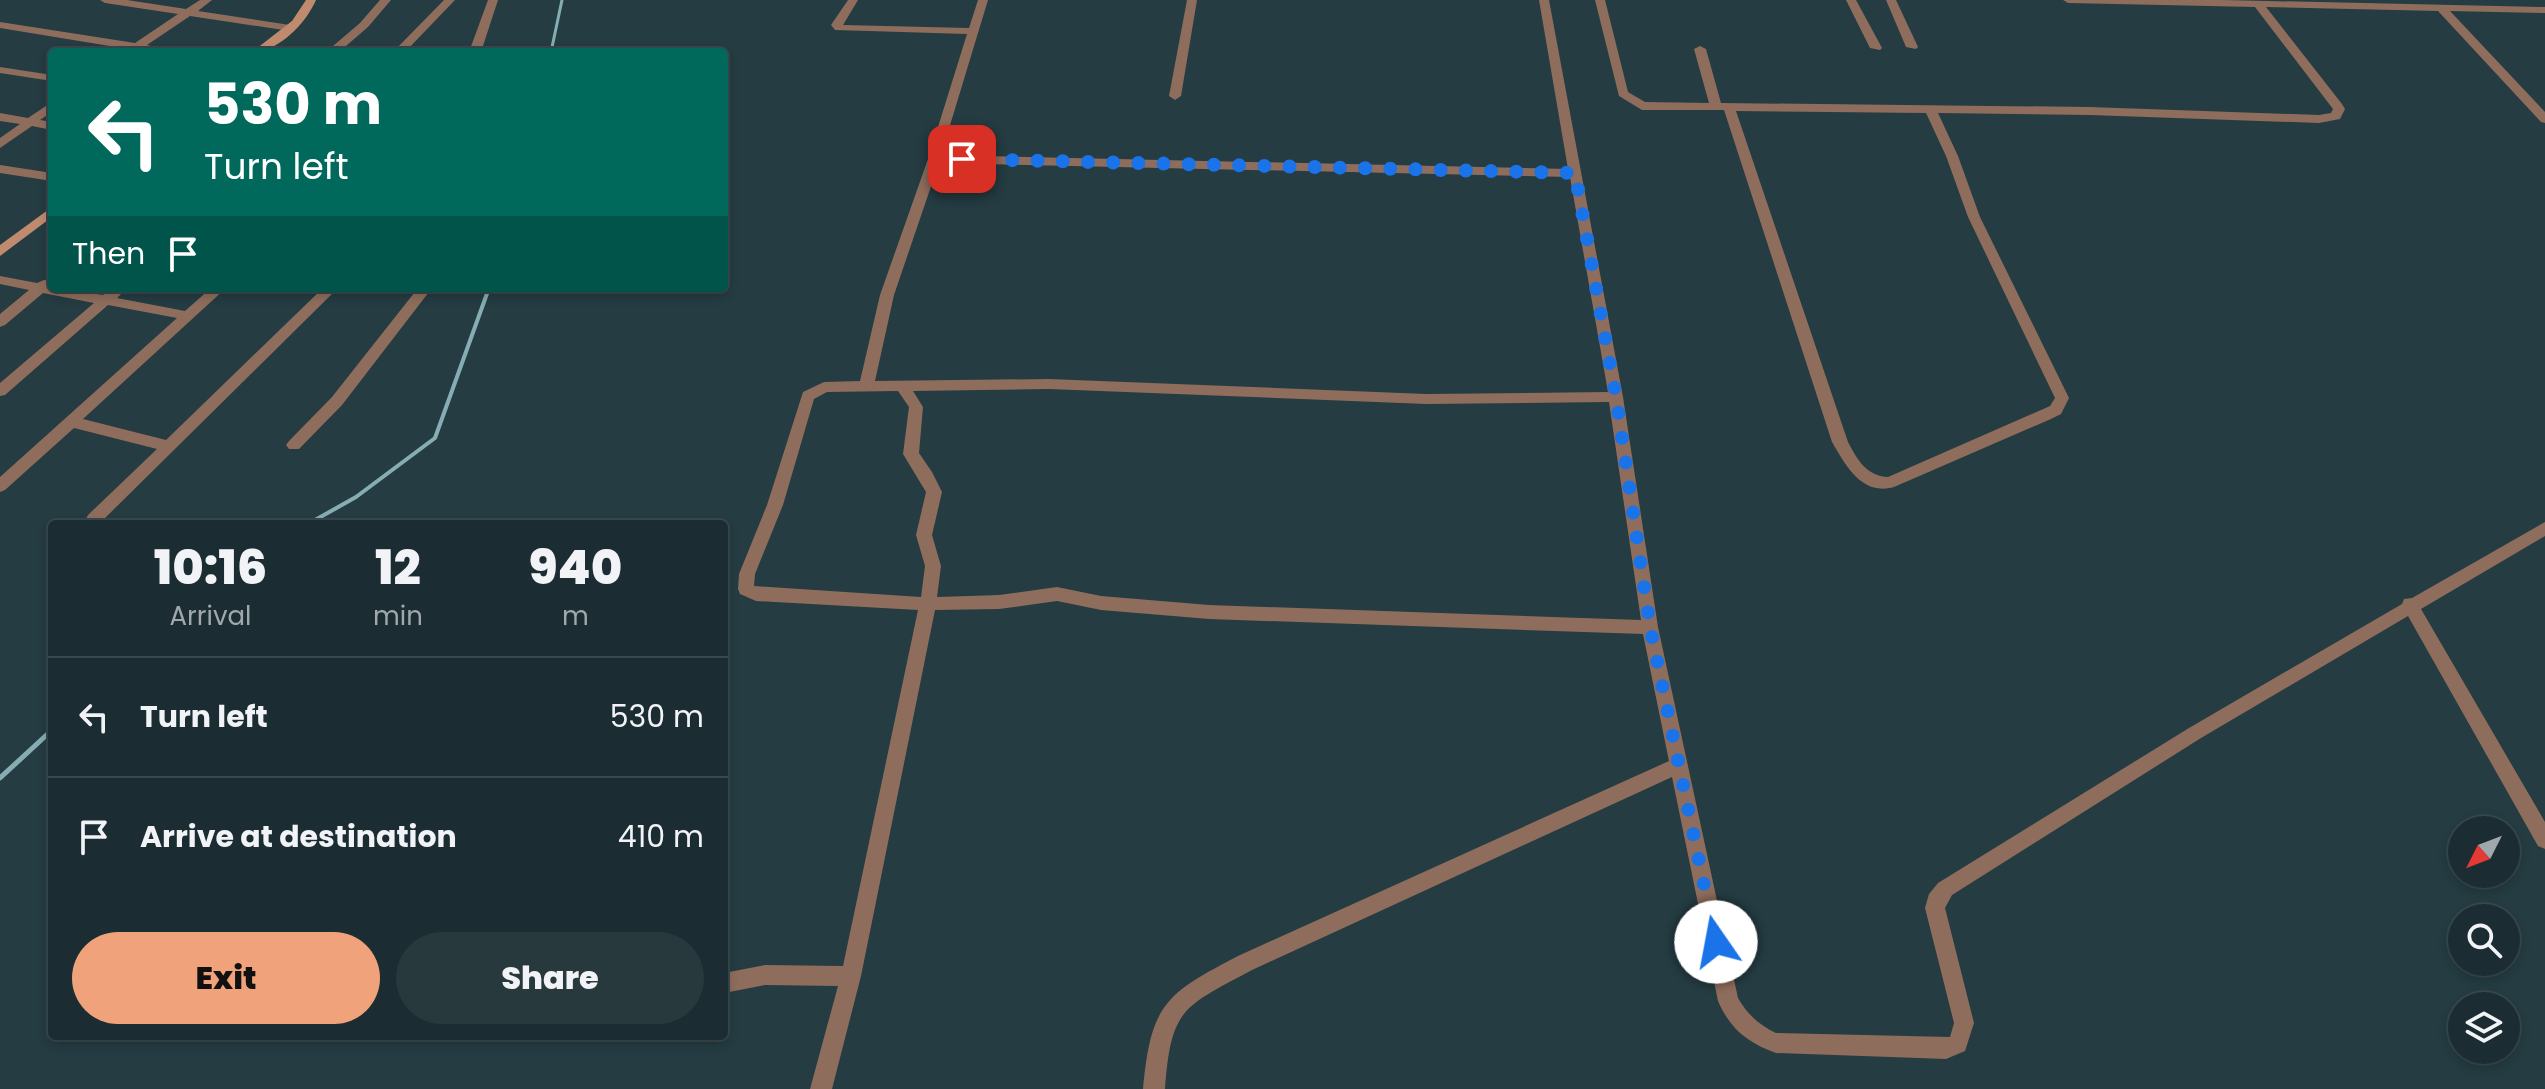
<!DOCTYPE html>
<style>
body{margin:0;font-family:Poppins,sans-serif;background:#28393e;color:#f1f3f6;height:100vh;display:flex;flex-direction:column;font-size:30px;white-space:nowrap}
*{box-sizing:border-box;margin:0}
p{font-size:26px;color:#a0a8ac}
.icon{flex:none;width:44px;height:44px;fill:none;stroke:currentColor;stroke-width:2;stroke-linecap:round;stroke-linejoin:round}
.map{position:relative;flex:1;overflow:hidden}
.panel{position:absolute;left:48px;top:520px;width:680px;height:520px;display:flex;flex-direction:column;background:#1b2d32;border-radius:8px;box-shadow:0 4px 12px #0003,0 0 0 2px #39494d}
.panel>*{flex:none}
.top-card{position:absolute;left:48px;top:48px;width:680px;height:244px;border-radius:8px;box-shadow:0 4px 12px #0003,0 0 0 2px #39494d;background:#00695c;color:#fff;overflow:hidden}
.needle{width:52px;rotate:228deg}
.tools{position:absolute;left:2448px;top:816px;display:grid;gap:16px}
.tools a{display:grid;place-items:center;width:72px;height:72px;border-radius:50%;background:#1b2d32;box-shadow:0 4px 12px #0003,0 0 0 2px #39494d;font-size:40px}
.pin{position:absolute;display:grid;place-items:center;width:68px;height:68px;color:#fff;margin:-34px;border-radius:16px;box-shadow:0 4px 12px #0006}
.me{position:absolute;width:88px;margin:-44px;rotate:348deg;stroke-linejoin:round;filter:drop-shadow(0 0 6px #0008)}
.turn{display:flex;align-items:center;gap:28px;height:168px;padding:0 24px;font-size:36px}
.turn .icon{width:104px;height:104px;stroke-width:2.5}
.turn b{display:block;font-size:56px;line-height:68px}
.then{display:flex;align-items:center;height:76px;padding:0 24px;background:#0003;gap:16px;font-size:30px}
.eta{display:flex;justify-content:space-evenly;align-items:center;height:136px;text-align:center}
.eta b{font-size:48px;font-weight:800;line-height:56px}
.button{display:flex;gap:16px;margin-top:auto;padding:16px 24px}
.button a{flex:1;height:92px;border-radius:48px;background:#f0a27a;color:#111;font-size:32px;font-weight:800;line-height:92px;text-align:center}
.button a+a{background:#28393e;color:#f1f3f6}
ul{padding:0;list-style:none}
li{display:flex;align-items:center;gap:24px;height:120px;padding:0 24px;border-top:2px solid #39494d}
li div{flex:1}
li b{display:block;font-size:30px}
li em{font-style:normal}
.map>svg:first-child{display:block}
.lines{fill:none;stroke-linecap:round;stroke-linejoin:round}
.stream-far2{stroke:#86acb4;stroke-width:3}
.stream-far1{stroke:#86acb4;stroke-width:4}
.stream{stroke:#86acb4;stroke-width:5}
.street{fill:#8f6d5c;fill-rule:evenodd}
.secondary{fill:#c08a6f;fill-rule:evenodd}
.route{stroke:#1a73e8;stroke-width:14;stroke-dasharray:0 25.2}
</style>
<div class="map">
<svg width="2545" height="1089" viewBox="0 0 2545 1089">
<rect width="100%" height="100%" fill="#243c42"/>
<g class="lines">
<polyline class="stream-far2" points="551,52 562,0"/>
<polyline class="stream-far1" points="308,524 356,497 435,438 489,288"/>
<polyline class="stream" points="0,778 52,730"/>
<g class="street">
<polygon points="100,0 127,0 186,9 200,0 212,0 198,11 290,25 296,28 290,31 190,16 147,45 177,52 131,52 128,49 0,28 0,22 135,43 178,14 105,3"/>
<polygon points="380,0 391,0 368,27 339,52 326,52 360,23"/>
<polygon points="444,0 455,0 405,52 393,52"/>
<polygon points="488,0 498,0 481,52 469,52"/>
<path d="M 848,0 L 858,0 L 843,25 L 969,28 L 978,0 L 988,0 L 941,155 L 1568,169 L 1539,0 L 1549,0 L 1623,397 L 1658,627 L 1738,998 C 1747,1014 1759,1025 1776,1033 L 1950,1037 L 1954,1023 L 1925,908 L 1929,894 L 1938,883 L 2189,728 L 2402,604 L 2404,599 L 2412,598 L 2545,522 L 2545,536 L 2421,609 L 2545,822 L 2545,849 L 2538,846 L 2408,616 L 2201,738 L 1952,895 L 1945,908 L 1974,1023 L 1965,1051 L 1946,1059 L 1776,1053 C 1748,1043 1730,1029 1718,1001 L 1672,777 L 1252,970 C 1183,1007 1171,1008 1165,1089 L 1143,1089 C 1151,1004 1165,994 1238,956 L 1669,761 L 1643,634 L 1209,619 L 1101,610 L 1057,601 L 999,609 L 935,610 L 861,976 L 832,1089 L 810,1089 L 838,986 L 765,985 L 724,993 L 724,973 L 765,965 L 843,966 L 918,610 L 756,601 L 740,594 L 738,589 L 739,574 L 767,505 L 803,392 L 824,382 L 860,381 L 880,295 L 928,159 L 967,34 L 835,30 L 831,25 ZM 939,163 L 1570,177 L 1608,392 L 1426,394 L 1049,379 L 875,381 L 894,295 ZM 1049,389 L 1426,404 L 1609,402 L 1641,620 L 1209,605 L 1101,596 L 1057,587 L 999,595 L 937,597 L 941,566 L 932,535 L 942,492 L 932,472 L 919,453 L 923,407 L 913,391 ZM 898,391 L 909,407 L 903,454 L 926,492 L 916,535 L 925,566 L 921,597 L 754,586 L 755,574 L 783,505 L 814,399 L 827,392 Z"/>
<polygon points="1187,0 1197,0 1181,96 1175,100 1169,96"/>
<path d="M 1595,0 L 1605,0 L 1628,92 L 1645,102 L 1709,103 L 1694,49 L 1700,46 L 1706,49 L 1721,103 L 2090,107 L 2319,115 L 2331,113 L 2333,109 L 2255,7 L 2068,3 L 2063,0 L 2224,0 L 2545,7 L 2545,13 L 2450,11 L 2545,112 L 2545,123 L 2541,122 L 2438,11 L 2266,7 L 2342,104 L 2345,109 L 2340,119 L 2319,123 L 2090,115 L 1938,113 L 1958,156 L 1980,217 L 2069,398 L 2061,414 L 2051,419 L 1894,487 C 1862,496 1846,466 1832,442 L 1724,110 L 1642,110 L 1619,96 ZM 1736,111 L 1926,113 L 1946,156 L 1968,217 L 2055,398 L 2050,406 L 1888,477 C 1866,476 1857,459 1848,442 Z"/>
<polygon points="1846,0 1856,0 1882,48 1880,50 1870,48"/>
<polygon points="1886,0 1896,0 1918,47 1916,49 1906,47"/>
<polygon points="0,67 52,75 52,81 0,73"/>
<polygon points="52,102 52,112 40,120 52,122 52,130 32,126 0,148 0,138 20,124 0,121 0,113 28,118"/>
<polygon points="0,165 52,173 52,181 0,173"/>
<polygon points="0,276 37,283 44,280 49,281 52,288 103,295 111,288 127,288 117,298 185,311 211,288 226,288 83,419 166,440 323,288 338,288 100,523 91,524 86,519 88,515 157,449 74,428 5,490 0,492 0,477 177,318 108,305 5,395 0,396 0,383 94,303 43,293 5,325 0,327 0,314 29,290 0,284"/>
<polygon points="418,288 432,288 342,405 299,449 289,449 286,445 289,441 332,397"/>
</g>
<g class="secondary">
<path d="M 306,0 L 316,0 C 306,23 279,52 252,52 L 292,21 Z"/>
<polygon points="52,207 52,217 0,256 0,245"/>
</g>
</g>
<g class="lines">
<polyline class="route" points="962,159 1575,173 1616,397 1650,627 1716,942"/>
</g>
</svg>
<div class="tools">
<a><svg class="needle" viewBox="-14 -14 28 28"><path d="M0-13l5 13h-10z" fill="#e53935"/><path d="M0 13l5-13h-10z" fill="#a0a8ac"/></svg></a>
<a><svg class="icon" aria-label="search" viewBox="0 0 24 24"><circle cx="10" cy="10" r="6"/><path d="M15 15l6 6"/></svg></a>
<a><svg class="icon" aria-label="layers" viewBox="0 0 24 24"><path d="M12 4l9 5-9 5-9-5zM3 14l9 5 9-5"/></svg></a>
</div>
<div class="pin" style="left:962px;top:159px;background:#d93025"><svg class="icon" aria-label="arrive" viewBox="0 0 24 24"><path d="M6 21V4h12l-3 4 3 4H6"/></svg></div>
<svg class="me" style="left:1716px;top:942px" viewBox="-20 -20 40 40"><circle r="19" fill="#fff"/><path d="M0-13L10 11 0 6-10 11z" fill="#1a73e8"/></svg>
<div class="top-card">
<div class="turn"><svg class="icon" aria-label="left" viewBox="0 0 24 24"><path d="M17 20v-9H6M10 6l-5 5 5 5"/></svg><div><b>530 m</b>Turn left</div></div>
<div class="then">Then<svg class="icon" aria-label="arrive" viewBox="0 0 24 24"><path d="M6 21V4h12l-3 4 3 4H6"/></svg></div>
</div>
<section class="panel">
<div class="eta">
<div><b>10:16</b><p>Arrival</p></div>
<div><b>12</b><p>min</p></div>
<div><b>940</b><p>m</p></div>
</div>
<ul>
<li><svg class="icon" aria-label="left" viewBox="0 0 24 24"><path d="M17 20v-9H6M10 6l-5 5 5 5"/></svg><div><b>Turn left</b></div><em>530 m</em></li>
<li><svg class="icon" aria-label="arrive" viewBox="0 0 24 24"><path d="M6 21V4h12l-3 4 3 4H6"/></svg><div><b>Arrive at destination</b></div><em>410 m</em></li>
</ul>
<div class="button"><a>Exit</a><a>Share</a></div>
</section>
</div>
